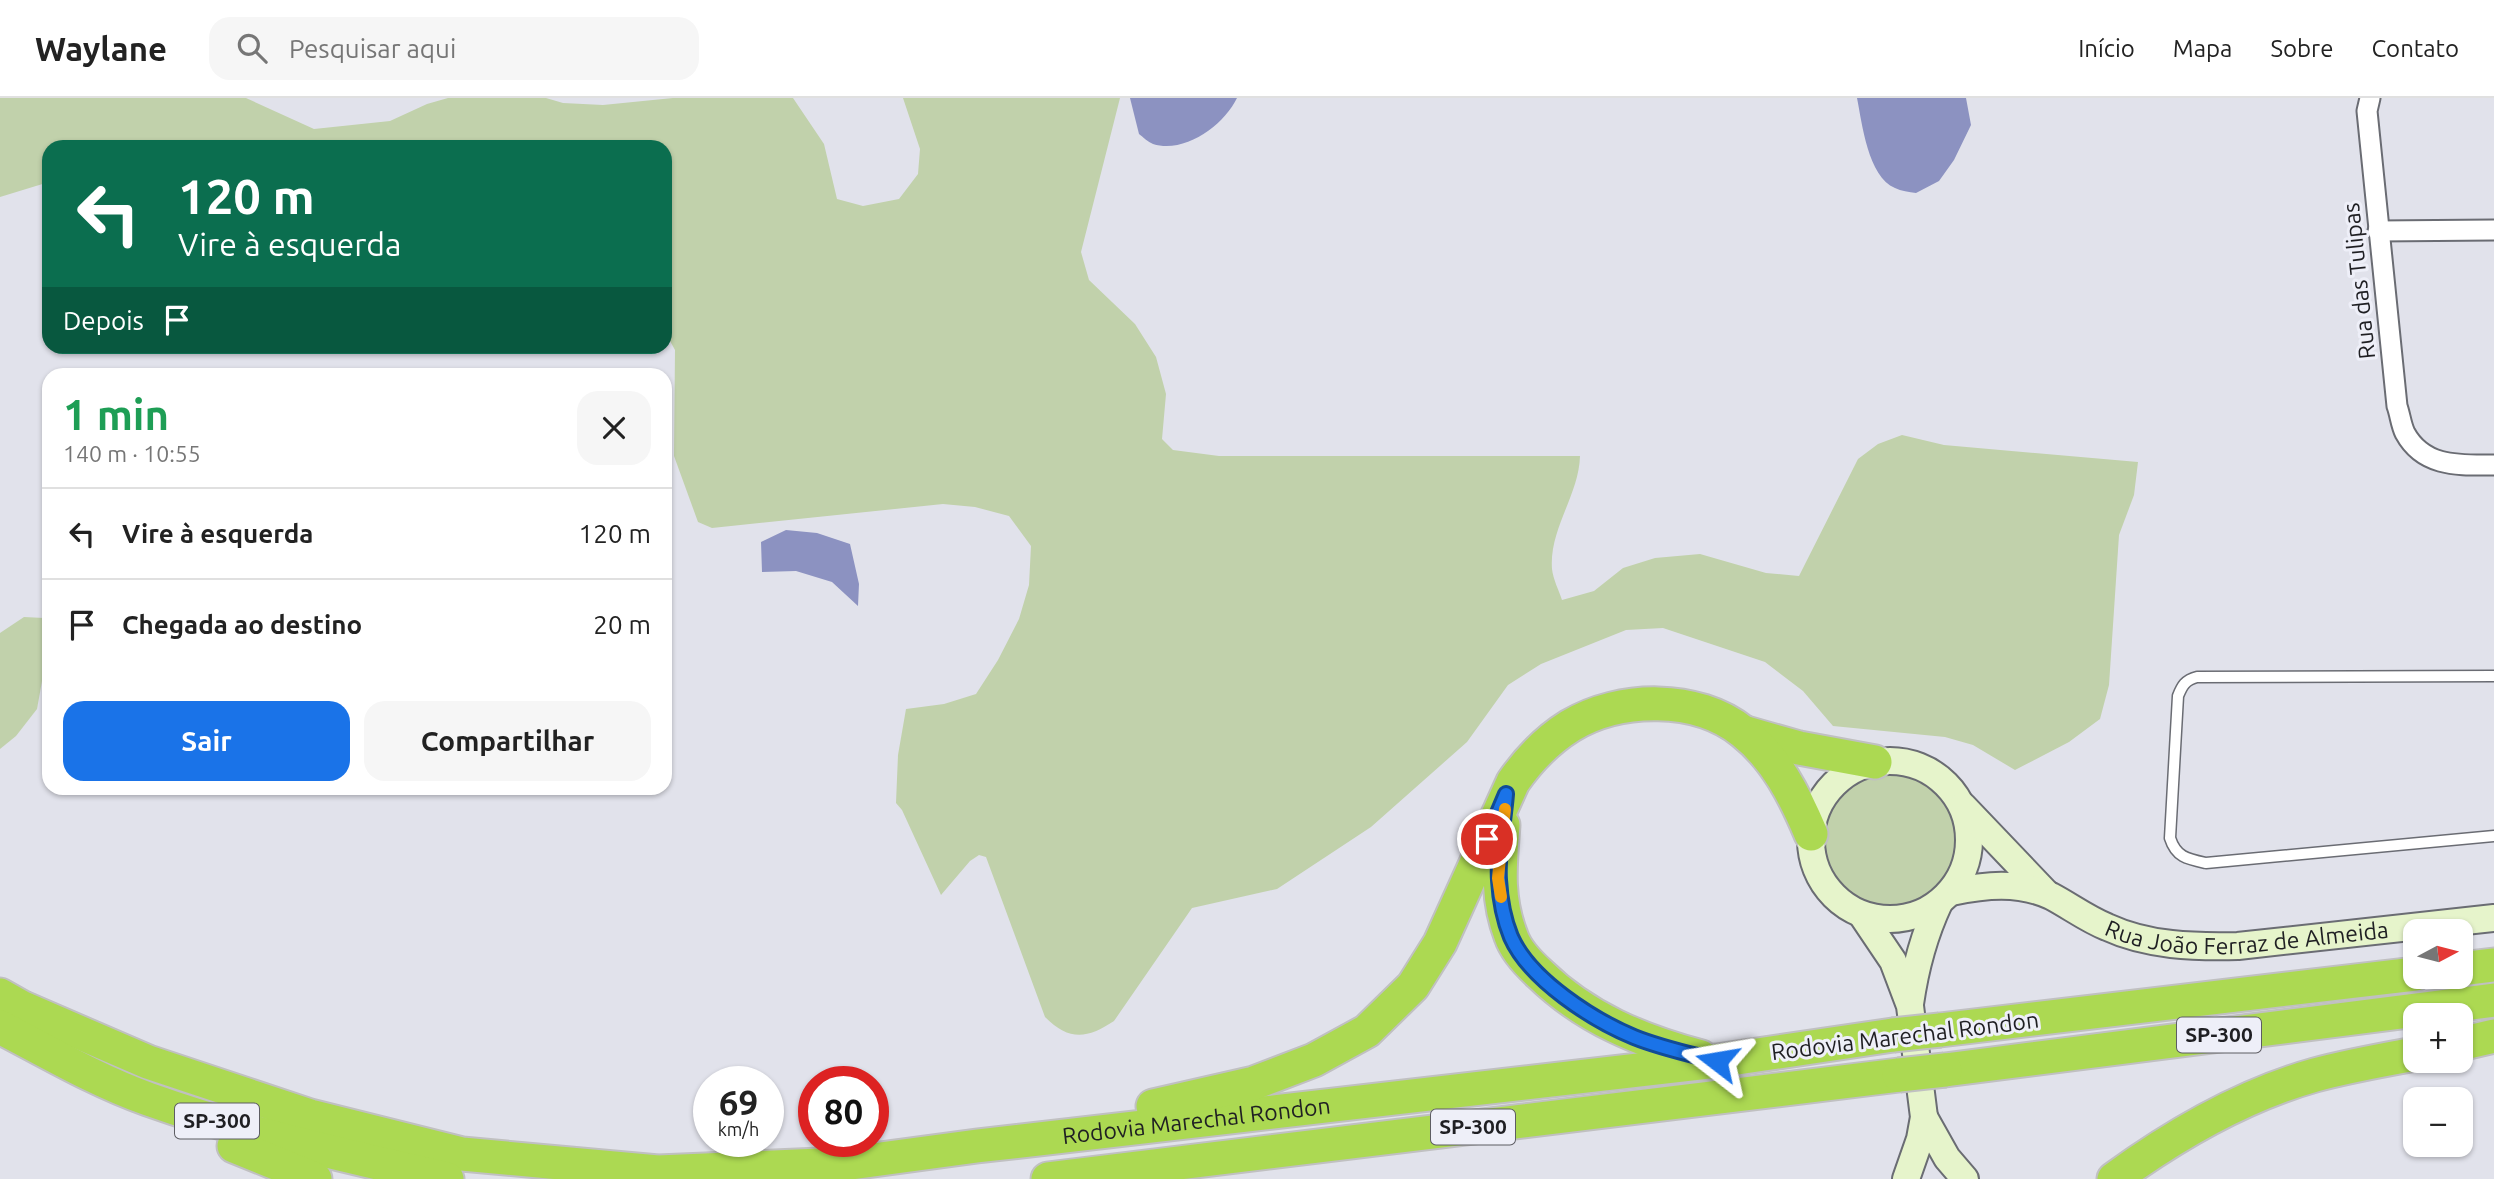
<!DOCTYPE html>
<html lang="pt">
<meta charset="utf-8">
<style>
body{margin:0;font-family:Ubuntu,sans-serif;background:#f6f6f6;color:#222;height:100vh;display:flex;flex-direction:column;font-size:26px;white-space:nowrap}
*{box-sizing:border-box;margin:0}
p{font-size:23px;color:#767676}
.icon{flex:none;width:38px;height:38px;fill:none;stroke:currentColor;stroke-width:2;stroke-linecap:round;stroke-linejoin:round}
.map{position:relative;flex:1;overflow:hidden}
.drawer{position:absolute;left:42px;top:270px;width:630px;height:427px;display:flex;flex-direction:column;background:#fff;border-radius:21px;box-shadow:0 2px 5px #0004}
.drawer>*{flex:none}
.hud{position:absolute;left:42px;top:42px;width:630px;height:214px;border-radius:21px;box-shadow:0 2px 5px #0004;background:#0b6e4f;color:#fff;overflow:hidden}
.needle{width:46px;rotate:83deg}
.fabs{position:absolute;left:2403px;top:821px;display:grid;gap:14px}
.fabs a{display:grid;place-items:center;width:70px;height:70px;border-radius:14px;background:#fff;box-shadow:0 2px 5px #0004;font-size:35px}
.speed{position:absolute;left:693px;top:968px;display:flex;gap:14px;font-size:35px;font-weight:700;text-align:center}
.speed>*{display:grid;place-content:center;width:91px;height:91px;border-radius:50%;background:#fff;box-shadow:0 2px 5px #0004;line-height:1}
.speed small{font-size:18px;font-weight:400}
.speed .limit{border:10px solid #d22;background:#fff;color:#111}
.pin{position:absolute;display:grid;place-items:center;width:60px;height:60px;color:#fff;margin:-30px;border:4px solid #fff;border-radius:50%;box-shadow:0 2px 7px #0007}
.me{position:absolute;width:77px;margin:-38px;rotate:284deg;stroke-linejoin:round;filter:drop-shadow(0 0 5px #0008)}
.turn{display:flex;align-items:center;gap:24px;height:147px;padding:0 21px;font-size:32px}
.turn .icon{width:91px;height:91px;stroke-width:2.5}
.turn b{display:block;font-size:49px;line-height:60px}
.then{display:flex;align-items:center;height:66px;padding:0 21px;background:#0003;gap:14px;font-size:26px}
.round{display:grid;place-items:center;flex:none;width:74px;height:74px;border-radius:21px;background:#f6f6f6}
.head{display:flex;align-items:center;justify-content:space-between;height:119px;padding:0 21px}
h1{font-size:42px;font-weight:600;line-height:52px;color:#1e9e55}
.cta{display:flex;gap:14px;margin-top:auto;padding:14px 21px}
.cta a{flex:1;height:80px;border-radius:21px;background:#1a73e8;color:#fff;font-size:28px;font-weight:600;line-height:80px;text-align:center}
.cta a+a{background:#f6f6f6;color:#222}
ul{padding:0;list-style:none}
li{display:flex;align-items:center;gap:21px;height:91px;padding:0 21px;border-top:2px solid #e0e0e0}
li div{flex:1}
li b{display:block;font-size:26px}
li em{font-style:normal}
header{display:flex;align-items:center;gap:42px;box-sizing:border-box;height:98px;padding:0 35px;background:#fff;border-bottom:2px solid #e0e0e0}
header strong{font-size:33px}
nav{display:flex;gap:38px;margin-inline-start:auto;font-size:24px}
.search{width:490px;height:63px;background:#f6f6f6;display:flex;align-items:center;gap:18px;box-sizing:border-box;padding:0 24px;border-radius:21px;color:#767676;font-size:26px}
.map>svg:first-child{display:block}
.green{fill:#c1d1ab}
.water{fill:#8c92c1}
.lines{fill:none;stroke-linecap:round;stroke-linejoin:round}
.lane-casing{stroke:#6a6c73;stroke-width:13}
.street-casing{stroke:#6a6c73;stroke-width:23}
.secondary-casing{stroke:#6a6c73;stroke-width:30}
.highway-casing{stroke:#c0c0c1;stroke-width:37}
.lane{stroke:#fff;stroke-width:10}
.street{stroke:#fff;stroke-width:19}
.secondary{stroke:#e6f4cb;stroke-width:26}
.highway{stroke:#acd952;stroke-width:33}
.highway-bridge-casing{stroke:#c0c0c1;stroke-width:37;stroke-linecap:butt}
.highway-bridge{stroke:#acd952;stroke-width:33}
.route-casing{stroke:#114b97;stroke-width:18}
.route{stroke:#1a73e8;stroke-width:12}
.slow{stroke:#f59e0b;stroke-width:12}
.labels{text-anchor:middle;stroke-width:6;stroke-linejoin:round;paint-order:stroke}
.shield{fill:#eeeff8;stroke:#5d5d63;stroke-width:2}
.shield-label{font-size:21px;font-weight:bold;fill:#1f1f23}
.street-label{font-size:23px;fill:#1f1f23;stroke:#eeeff8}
</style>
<header>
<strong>Waylane</strong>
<div class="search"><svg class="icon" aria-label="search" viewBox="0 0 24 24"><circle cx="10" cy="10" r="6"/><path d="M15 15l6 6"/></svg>Pesquisar aqui</div>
<nav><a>Início</a><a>Mapa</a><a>Sobre</a><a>Contato</a></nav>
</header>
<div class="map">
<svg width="2494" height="1081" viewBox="0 0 2494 1081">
<rect width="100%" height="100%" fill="#e1e2eb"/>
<g class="green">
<path d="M 0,0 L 246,0 L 314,31 L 390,23 L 427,6 L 448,0 L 546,0 L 563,5 L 603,7 L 673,0 L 793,0 L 824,46 L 837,101 L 863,108 L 899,101 L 918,76 L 920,51 L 903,0 L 1120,0 L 1081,154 L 1089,182 L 1135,226 L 1156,259 L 1166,296 L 1162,341 L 1173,352 L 1219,358 L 1580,358 C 1579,397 1549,431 1552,471 C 1553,481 1559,493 1562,502 L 1594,493 L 1623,470 L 1655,460 L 1700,456 L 1766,475 L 1799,478 L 1858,361 L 1878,346 L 1902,337 L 1944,347 L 2138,364 L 2134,397 L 2119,437 L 2109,587 L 2100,621 L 2069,644 L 2015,672 L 1973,647 L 1945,639 L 1833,628 L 1803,593 L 1765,564 L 1663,530 L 1626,532 L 1541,566 L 1508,587 L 1467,644 L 1371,729 L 1277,791 L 1192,810 L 1114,923 C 1087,941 1069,943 1045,919 L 986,759 L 979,757 L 970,763 L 941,797 L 902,712 L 896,705 L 898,657 L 906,611 L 944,606 L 976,596 L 998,562 L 1019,521 L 1029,487 L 1031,448 L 1009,418 L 975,409 L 943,406 L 712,430 L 698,424 L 674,358 L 675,252 L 665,234 L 665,49 L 49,49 L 49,84 L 0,99 Z"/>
<polygon points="24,519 44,520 49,531 49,544 37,611 16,638 0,651 0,535"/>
<circle cx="1891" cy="742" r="68"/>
</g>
<g class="water">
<path d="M 1130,0 L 1237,0 C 1224,27 1185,56 1153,46 C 1148,44 1143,39 1139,36 Z"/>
<path d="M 1857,0 L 1966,0 L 1971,27 L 1954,62 L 1939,83 L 1916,95 C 1909,94 1901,93 1895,90 C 1868,79 1862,25 1857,0 Z"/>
<polygon points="786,432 817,435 850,446 859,486 858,508 832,484 796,473 762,474 761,444"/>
</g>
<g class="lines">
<g class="lane-casing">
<path id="lane" d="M 2494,578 L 2197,579 C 2185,582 2182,588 2178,598 L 2170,740 C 2176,759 2187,761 2206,765 L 2494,738"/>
</g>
<g class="street-casing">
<g id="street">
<path d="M 2370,0 L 2367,13 L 2397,308 C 2400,316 2401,327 2405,335 C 2424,370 2460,367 2494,367"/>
<polyline points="2378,133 2494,132"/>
</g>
</g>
<g class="secondary-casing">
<g id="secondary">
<circle cx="1890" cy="742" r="79"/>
<polyline points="1963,708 2045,794"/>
<path id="s1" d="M 1951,794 C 1985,787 2018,783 2051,798 C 2070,808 2087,821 2107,829 C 2148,848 2194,849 2238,848 L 2494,820"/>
<polyline points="1862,817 1893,863 1910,908 1924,1019 1920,1041 1906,1081"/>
<path d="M 1910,906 C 1915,871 1924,837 1939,805"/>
<polyline points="1924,1019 1947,1060 1965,1081"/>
</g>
</g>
<g class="highway-casing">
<g id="highway">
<polyline points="1746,635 1799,650 1875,664"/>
<path d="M 1503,727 C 1500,766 1496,799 1511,838 C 1516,853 1529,866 1540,876 C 1585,920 1641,943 1701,959"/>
<polyline points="2460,871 2494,867"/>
<path id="s2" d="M 0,897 L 23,910 L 148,964 L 310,1018 L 462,1056 L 658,1074 L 843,1066 L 977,1048 L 1717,963 L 1893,937"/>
<path d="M 0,929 C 48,954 97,983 148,1001 C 246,1036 347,1058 447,1081"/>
<polyline points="1940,932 2415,876"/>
<polyline points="2460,946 2494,938"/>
<polyline points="1945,972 2494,902"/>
<path d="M 1153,1008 L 1254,985 L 1314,962 L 1367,933 L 1413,888 L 1440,845 L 1513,684 C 1529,661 1546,643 1570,628 C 1620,598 1697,597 1743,634 C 1776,660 1795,698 1811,736"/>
<polyline points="234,1048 315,1081"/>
<polyline points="1048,1081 1899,977"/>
<path d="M 2114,1081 C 2173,1038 2244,997 2315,977 C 2348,968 2382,962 2415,956"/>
</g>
</g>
<use href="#lane" class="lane"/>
<use href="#street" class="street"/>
<use href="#secondary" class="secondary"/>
<use href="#highway" class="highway"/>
<g class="highway-bridge-casing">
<g id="highway-bridge">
<polyline points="1893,937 1940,932"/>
<polyline points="1899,977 1945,972"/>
</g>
</g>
<use href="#highway-bridge" class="highway-bridge"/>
</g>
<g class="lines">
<g class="route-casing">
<path id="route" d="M 1487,741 L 1506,696 C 1504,722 1497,756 1499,782 C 1500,800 1504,822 1511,839 C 1530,882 1593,922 1634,939 C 1661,950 1690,956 1717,963"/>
</g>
<use href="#route" class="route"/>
<polyline class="slow" points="1501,799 1498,780 1505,711"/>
</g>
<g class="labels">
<g class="shield">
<rect x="2177" y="919.5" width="84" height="35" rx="5"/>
<rect x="175" y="1005.5" width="84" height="35" rx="5"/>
<rect x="1431" y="1011.5" width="84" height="35" rx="5"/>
</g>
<g class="shield-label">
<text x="2219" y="944">SP-300</text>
<text x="217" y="1030">SP-300</text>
<text x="1473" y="1036">SP-300</text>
</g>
<g class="street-label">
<text transform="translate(2359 183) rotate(-96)" y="8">Rua das Tulipas</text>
<text dy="8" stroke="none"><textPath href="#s1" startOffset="308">Rua João Ferraz de Almeida</textPath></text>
<text transform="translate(1905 938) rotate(-7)" y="8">Rodovia Marechal Rondon</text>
<text dy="8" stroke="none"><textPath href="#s2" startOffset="1228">Rodovia Marechal Rondon</textPath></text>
</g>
</g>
</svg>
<div class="fabs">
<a><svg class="needle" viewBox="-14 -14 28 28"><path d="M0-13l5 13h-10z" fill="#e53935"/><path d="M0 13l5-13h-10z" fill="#767676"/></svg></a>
<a>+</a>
<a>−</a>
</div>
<div class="speed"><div>69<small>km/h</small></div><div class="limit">80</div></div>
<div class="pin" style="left:1487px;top:741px;background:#d93025"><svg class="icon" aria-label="arrive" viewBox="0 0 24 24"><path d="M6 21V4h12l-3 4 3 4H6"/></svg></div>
<svg class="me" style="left:1717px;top:963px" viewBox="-20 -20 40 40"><path d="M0-17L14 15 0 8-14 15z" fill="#1a73e8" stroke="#fff" stroke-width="4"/></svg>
<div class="hud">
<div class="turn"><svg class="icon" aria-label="left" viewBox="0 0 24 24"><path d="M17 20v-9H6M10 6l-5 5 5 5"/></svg><div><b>120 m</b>Vire à esquerda</div></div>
<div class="then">Depois<svg class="icon" aria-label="arrive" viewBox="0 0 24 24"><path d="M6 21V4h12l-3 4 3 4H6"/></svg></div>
</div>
<section class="drawer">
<div class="head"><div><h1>1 min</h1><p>140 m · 10:55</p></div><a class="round"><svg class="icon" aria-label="close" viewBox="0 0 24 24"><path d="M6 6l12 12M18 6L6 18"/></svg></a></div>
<ul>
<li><svg class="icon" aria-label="left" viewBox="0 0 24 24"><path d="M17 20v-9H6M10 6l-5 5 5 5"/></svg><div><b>Vire à esquerda</b></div><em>120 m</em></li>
<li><svg class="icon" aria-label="arrive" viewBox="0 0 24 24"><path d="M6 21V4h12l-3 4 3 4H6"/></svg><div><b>Chegada ao destino</b></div><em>20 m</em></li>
</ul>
<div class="cta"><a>Sair</a><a>Compartilhar</a></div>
</section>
</div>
